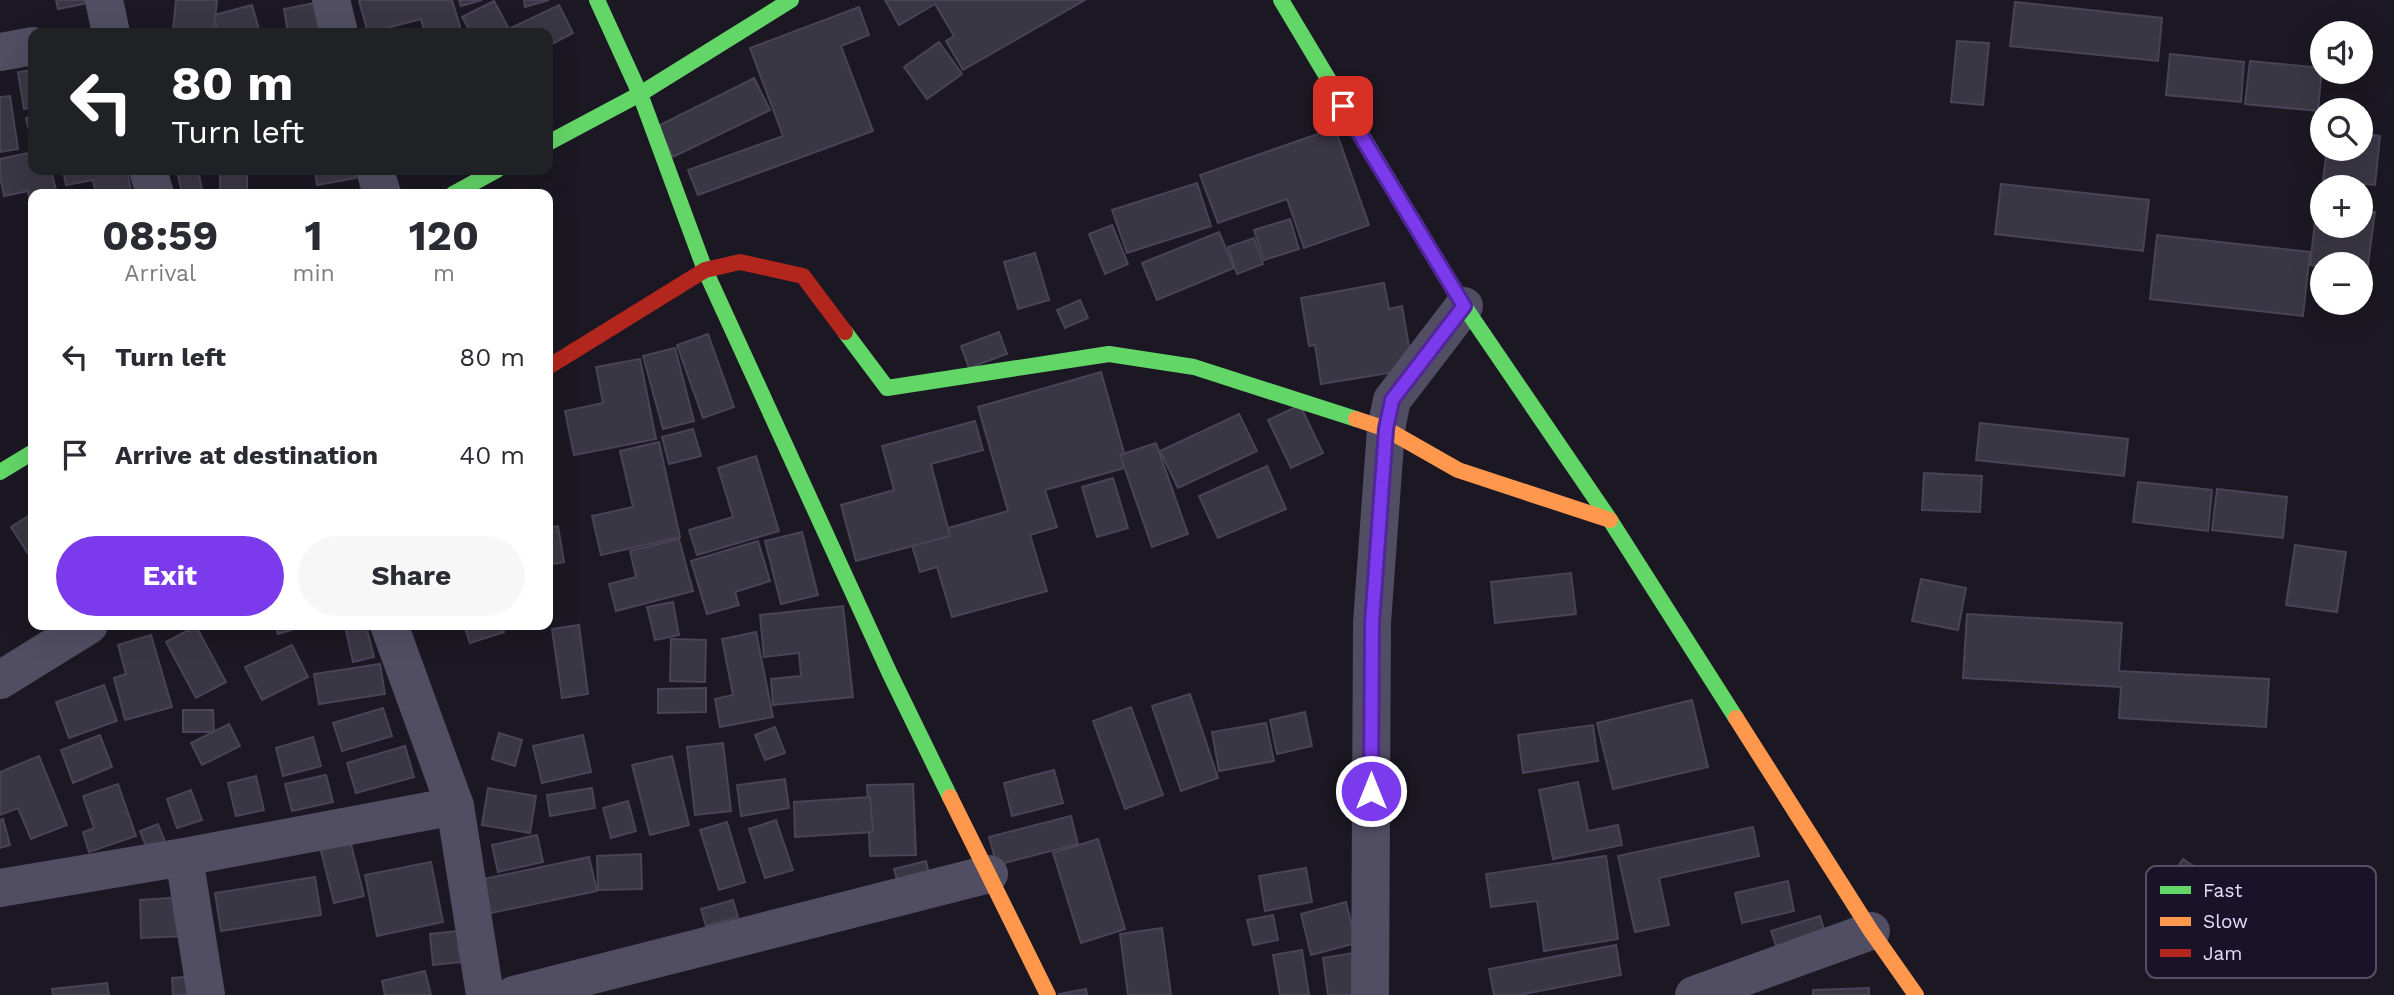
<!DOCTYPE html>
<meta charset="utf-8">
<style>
body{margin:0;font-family:"Work Sans",sans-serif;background:#f7f7f7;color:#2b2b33;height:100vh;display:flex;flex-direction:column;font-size:26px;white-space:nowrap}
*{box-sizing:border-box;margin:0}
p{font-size:23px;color:#7c7c81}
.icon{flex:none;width:38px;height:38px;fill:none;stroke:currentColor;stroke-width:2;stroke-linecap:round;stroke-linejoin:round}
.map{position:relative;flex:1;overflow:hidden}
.side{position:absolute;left:28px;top:189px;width:525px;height:441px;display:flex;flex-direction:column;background:#fff;border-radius:14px;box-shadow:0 7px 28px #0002}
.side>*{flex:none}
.top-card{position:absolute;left:28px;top:28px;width:525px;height:147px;border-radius:14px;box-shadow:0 7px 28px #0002;background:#202124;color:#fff;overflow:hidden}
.buttons{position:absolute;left:2310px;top:21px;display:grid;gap:14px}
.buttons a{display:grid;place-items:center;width:63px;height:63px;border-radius:50%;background:#fff;box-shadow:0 7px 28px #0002;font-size:35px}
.pin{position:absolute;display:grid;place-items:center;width:60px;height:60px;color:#fff;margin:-30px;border-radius:14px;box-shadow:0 4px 10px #0006}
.me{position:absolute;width:77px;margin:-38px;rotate:0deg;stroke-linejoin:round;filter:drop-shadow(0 0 5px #0008)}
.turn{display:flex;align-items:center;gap:24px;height:147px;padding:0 28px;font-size:32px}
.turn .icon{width:91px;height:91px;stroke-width:2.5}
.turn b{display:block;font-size:49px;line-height:60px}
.eta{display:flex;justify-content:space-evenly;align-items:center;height:119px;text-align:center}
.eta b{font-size:42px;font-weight:700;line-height:49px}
.primary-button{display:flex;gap:14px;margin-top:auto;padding:14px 28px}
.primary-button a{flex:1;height:80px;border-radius:42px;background:#7c3aed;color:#fff;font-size:28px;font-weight:700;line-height:80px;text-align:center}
.primary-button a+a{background:#f7f7f7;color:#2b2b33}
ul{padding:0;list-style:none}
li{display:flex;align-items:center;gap:21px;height:98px;padding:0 28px}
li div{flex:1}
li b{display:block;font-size:26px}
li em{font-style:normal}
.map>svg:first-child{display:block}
.building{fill:#3a3744;stroke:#484356;stroke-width:2}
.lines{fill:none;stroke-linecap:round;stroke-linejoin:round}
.street{stroke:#514e63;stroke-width:38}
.fast{stroke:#63d668;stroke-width:16}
.slow{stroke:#ff974d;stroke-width:16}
.jam{stroke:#b3261e;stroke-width:16}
.route-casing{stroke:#51269a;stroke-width:18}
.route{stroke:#7c3aed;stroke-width:12}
.key{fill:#181328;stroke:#555068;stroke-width:2}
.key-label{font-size:19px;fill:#e3defc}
</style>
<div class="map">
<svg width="2394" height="995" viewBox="0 0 2394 995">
<rect width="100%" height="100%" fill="#1b1823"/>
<g class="building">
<polygon points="56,0 92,0 93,2 58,9"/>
<polygon points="176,0 217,0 214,33 173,31"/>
<polygon points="362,0 452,0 462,33 425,33 421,19 368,33 359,1"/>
<polygon points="459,0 482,0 461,6"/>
<polygon points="524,0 549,0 525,7"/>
<polygon points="885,0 1085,0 963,70 946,41 954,36 935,4 899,25"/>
<polygon points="494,1 509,29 559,5 573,33 548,46 548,33 471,33 462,17"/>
<polygon points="320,2 326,33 288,33 284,9"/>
<polygon points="2015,2 2162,18 2158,61 2010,46"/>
<polygon points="252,5 260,33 218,33 214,15"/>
<polygon points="859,7 869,35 841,46 873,131 698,195 688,170 783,136 750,48"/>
<polygon points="1957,41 1989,43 1983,105 1951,102"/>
<polygon points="939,42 962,74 927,99 904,67"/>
<polygon points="2170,54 2244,62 2241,102 2166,95"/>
<polygon points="2250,61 2322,68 2318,111 2245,104"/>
<polygon points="33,70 33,107 24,109 18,72"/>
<polygon points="754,78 770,110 673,157 658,126"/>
<polygon points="10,96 18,149 0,152 0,97"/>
<polygon points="33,116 33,147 26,118"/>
<polygon points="1335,128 1369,225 1304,248 1287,199 1218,223 1200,175"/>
<polygon points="2361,134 2380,136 2375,185 2323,180 2327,149 2361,149"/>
<polygon points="33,152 33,170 51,170 57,194 33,194 33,206 31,207 28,191 4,196 0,176 0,159"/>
<polygon points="63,170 127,170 131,190 96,194 93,180 66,185"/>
<polygon points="177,170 198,170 203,194 182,194"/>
<rect x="220" y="170" width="27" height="24"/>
<polygon points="315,170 354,170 356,178 317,185"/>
<polygon points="1197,183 1211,226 1127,253 1112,210"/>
<polygon points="2001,184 2149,200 2143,251 1995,234"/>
<polygon points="2317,205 2322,206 2322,226 2361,226 2361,211 2375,212 2367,272 2361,272 2361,264 2322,264 2322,267 2310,265"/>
<polygon points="1290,219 1299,249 1264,260 1254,230"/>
<polygon points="1112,225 1128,264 1105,274 1089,234"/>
<polygon points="1219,232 1234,268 1157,300 1142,263"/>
<polygon points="2157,235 2310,252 2303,316 2150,299"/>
<polygon points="1254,238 1263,264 1237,274 1228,247"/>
<polygon points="1035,253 1049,300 1018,309 1004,262"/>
<polygon points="1384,283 1389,309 1402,306 1413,369 1321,384 1315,345 1309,346 1301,298"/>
<polygon points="1080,300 1088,318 1065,328 1057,310"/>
<polygon points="999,332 1007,354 969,368 961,346"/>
<polygon points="708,334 734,407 703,418 677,345"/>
<polygon points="675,348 694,421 663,429 643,356"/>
<polygon points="640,359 656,439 574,455 565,411 603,403 596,367"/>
<polygon points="1101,372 1128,467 1045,490 1057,527 1030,535 1047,591 952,617 937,567 920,572 910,539 1008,511 978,407"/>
<polygon points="1300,405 1323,453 1291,468 1268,420"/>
<polygon points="1239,414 1257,451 1178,488 1160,451"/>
<polygon points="975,421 983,450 931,464 950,536 856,561 841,505 894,490 882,446"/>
<polygon points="1980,423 2128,439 2124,476 1976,460"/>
<polygon points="693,429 701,456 669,464 662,437"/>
<polygon points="659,442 680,537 601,555 592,516 633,507 620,451"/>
<polygon points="1156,443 1188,534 1152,547 1120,455"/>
<polygon points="756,456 779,531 697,555 689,530 733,517 718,468"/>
<polygon points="1267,466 1286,509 1218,538 1199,496"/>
<polygon points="1924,473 1982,476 1980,512 1922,510"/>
<polygon points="1113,478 1128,528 1097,537 1082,487"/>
<polygon points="2138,482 2212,490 2208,531 2133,522"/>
<polygon points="2217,489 2287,497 2283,538 2212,530"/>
<polygon points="33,513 33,559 32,560 11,527"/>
<polygon points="558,526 564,562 548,565 548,528"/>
<polygon points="802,532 818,595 781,604 765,541"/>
<polygon points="679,539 693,591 616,611 609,584 636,577 630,551"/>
<polygon points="758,541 770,581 735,592 739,605 707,614 691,561"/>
<polygon points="2295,545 2346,552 2337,612 2286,605"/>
<polygon points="1571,573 1576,614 1495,623 1491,582"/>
<polygon points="1921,579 1966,588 1958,630 1912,621"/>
<polygon points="673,602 679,635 655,640 647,607"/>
<polygon points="843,606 853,697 773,705 771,679 801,676 799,653 764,657 760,615"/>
<polygon points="1967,614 2122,623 2119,671 2269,679 2266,727 2119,718 2121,687 1963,678"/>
<polygon points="275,625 307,625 278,634"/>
<polygon points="351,625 366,625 374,657 353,662 345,626"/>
<polygon points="464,625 502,625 504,632 470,643"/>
<polygon points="579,625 588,694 562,698 552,629"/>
<polygon points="196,626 226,682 196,698 166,642"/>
<polygon points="756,632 773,717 720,727 715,699 733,695 722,639"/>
<polygon points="151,635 172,707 125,720 114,678 126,674 118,645"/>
<polygon points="671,639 706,640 705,682 670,681"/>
<polygon points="292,645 308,677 262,700 245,667"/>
<polygon points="380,664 385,694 319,704 314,674"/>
<polygon points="104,685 117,721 69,738 56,702"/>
<polygon points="706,688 706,712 658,713 658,689"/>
<polygon points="1190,694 1218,778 1181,791 1152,706"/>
<polygon points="1692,700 1708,767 1613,789 1597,723"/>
<polygon points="1131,707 1163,795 1125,809 1093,721"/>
<polygon points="383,708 392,736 342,751 333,723"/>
<polygon points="183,710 213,710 214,732 183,732"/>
<polygon points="1305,712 1312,746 1277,754 1270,720"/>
<polygon points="1266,723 1274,761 1219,771 1212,732"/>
<polygon points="229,724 240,746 202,765 191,743"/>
<polygon points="1593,725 1598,761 1523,773 1518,735"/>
<polygon points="775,727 785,753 765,760 755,735"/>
<polygon points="499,733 522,740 515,766 492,759"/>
<polygon points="100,735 112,767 73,783 61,750"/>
<polygon points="583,735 591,772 542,783 533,746"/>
<polygon points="313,737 321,766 283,776 276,748"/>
<polygon points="723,743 731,811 695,815 687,747"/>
<polygon points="405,746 414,777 356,793 347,763"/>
<polygon points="39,756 67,825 31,839 18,808 0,815 0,772"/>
<polygon points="672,756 689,825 650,835 632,765"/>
<polygon points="1054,770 1063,803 1012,816 1004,783"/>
<polygon points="326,775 333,802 292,811 285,784"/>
<polygon points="256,776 264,810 236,816 228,783"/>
<polygon points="785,779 789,808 741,816 737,785"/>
<polygon points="1578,782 1588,831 1618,825 1622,845 1553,859 1539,790"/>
<polygon points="118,784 136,836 89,852 83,832 94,828 83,796"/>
<polygon points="913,784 916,855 870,856 867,785"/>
<polygon points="488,788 536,796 530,833 482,825"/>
<polygon points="592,788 595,808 550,816 547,795"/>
<polygon points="191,790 202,820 177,828 167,799"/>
<polygon points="870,797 873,832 795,837 794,802"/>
<polygon points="628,801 636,831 611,838 603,808"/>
<polygon points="1071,816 1078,844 997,865 989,837"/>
<polygon points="3,819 10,845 0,848 0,820"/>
<polygon points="776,820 793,870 765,878 749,829"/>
<polygon points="727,822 745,882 719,890 700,830"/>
<polygon points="158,824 166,844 148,851 140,831"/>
<polygon points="1753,827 1759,856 1659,878 1669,925 1635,932 1618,856"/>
<polygon points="537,835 543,862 498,872 492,845"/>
<polygon points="1098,839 1125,929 1081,943 1053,853"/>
<polygon points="350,840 364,896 334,903 320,847"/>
<polygon points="641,854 642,889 598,890 597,856"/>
<polygon points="1606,856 1618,939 1544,951 1537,901 1491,907 1486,874"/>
<polygon points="589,857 597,891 486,914 479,880"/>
<polygon points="2183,859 2210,877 2193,902 2166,884"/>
<polygon points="926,861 930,879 899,887 894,869"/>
<polygon points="431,862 443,922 377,936 365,875"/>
<polygon points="1306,868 1312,902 1265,911 1259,876"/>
<polygon points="315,877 321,915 221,931 215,893"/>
<polygon points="1788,881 1794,911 1742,923 1735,893"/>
<polygon points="183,897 185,936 141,938 140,900"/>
<polygon points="733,900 738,917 706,926 701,909"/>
<polygon points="1346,902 1356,943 1311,955 1301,914"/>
<polygon points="1273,915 1278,940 1253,945 1247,920"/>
<polygon points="1820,916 1826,936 1778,951 1771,931"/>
<polygon points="1162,928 1171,995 1128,995 1120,934"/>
<polygon points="457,931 461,962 433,965 430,934"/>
<polygon points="1616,945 1621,975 1519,995 1494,995 1489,969"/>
<polygon points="1302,950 1309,995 1280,995 1273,955"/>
<polygon points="1354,953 1361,995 1328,995 1323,958"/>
<polygon points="425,971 431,995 385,995 382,981"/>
<polygon points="197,976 199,995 173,995 172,978"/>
<polygon points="107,983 109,995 53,995 52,989"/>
<polygon points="1869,988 1869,995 1813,995 1813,990"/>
<polygon points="1086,989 1087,995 1059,995 1059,994"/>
</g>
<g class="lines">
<g class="street">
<polyline points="104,0 111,33"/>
<polyline points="331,0 339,33"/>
<polyline points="0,52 33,46"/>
<polyline points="148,170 155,194"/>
<polyline points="375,170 382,194"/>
<polyline points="389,625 455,806 485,995"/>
<polyline points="0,680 89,625"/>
<polyline points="184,857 206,995"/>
<polyline points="0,888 184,857 455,806"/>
<polyline points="514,995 989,874"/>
<polyline points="1370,995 1372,623 1386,429 1392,400 1464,306"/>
<polyline points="1694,995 1871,931"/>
</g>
<g class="fast">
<polyline points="597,0 640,94 705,270 890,674 950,797"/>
<polyline points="1281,0 1464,306 1610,520 1736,718"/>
<polyline points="548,143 640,94 791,0"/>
<polyline points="453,194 497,170"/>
<polyline points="845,332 887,388 1109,354 1194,367 1356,419"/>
<polyline points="0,472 33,452"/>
</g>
<g class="slow">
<polyline points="1356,419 1386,429 1458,470 1610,520"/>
<polyline points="1736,718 1871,931 1916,995"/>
<polyline points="950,797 1048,995"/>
</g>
<polyline class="jam" points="548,367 705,270 740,262 803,276 845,332"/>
</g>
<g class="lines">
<g class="route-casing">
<polyline id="route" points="1343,106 1464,306 1392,400 1386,429 1372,623 1371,791"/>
</g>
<use href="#route" class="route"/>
</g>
<rect x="2146" y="866" width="230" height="112" rx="10" class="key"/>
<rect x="2160" y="886" width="31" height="8" fill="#63d668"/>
<rect x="2160" y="917" width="31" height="9" fill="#ff974d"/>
<rect x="2160" y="949" width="31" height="8" fill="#b3261e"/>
<g class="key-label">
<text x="2203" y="897">Fast</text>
<text x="2203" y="928">Slow</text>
<text x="2203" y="960">Jam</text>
</g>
</svg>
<div class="buttons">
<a><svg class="icon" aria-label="sound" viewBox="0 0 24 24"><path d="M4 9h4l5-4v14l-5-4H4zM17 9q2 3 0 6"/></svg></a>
<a><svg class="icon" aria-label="search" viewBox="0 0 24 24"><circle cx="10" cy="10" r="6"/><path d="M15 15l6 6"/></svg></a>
<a>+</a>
<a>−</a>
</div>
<div class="pin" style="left:1343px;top:106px;background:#d93025"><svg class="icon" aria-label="arrive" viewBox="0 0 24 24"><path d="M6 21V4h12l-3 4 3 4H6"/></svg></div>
<svg class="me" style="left:1371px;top:791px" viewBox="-20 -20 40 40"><circle r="17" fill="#7c3aed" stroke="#fff" stroke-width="3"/><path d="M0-11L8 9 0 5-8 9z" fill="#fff"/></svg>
<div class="top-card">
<div class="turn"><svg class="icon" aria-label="left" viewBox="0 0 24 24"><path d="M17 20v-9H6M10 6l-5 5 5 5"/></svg><div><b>80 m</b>Turn left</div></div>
</div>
<section class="side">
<div class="eta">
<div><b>08:59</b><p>Arrival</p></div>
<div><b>1</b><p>min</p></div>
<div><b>120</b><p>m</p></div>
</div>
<ul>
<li><svg class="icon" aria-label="left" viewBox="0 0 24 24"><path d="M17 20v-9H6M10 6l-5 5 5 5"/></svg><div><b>Turn left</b></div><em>80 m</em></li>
<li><svg class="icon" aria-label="arrive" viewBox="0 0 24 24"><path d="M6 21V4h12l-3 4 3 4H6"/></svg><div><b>Arrive at destination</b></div><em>40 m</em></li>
</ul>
<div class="primary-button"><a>Exit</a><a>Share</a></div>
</section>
</div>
